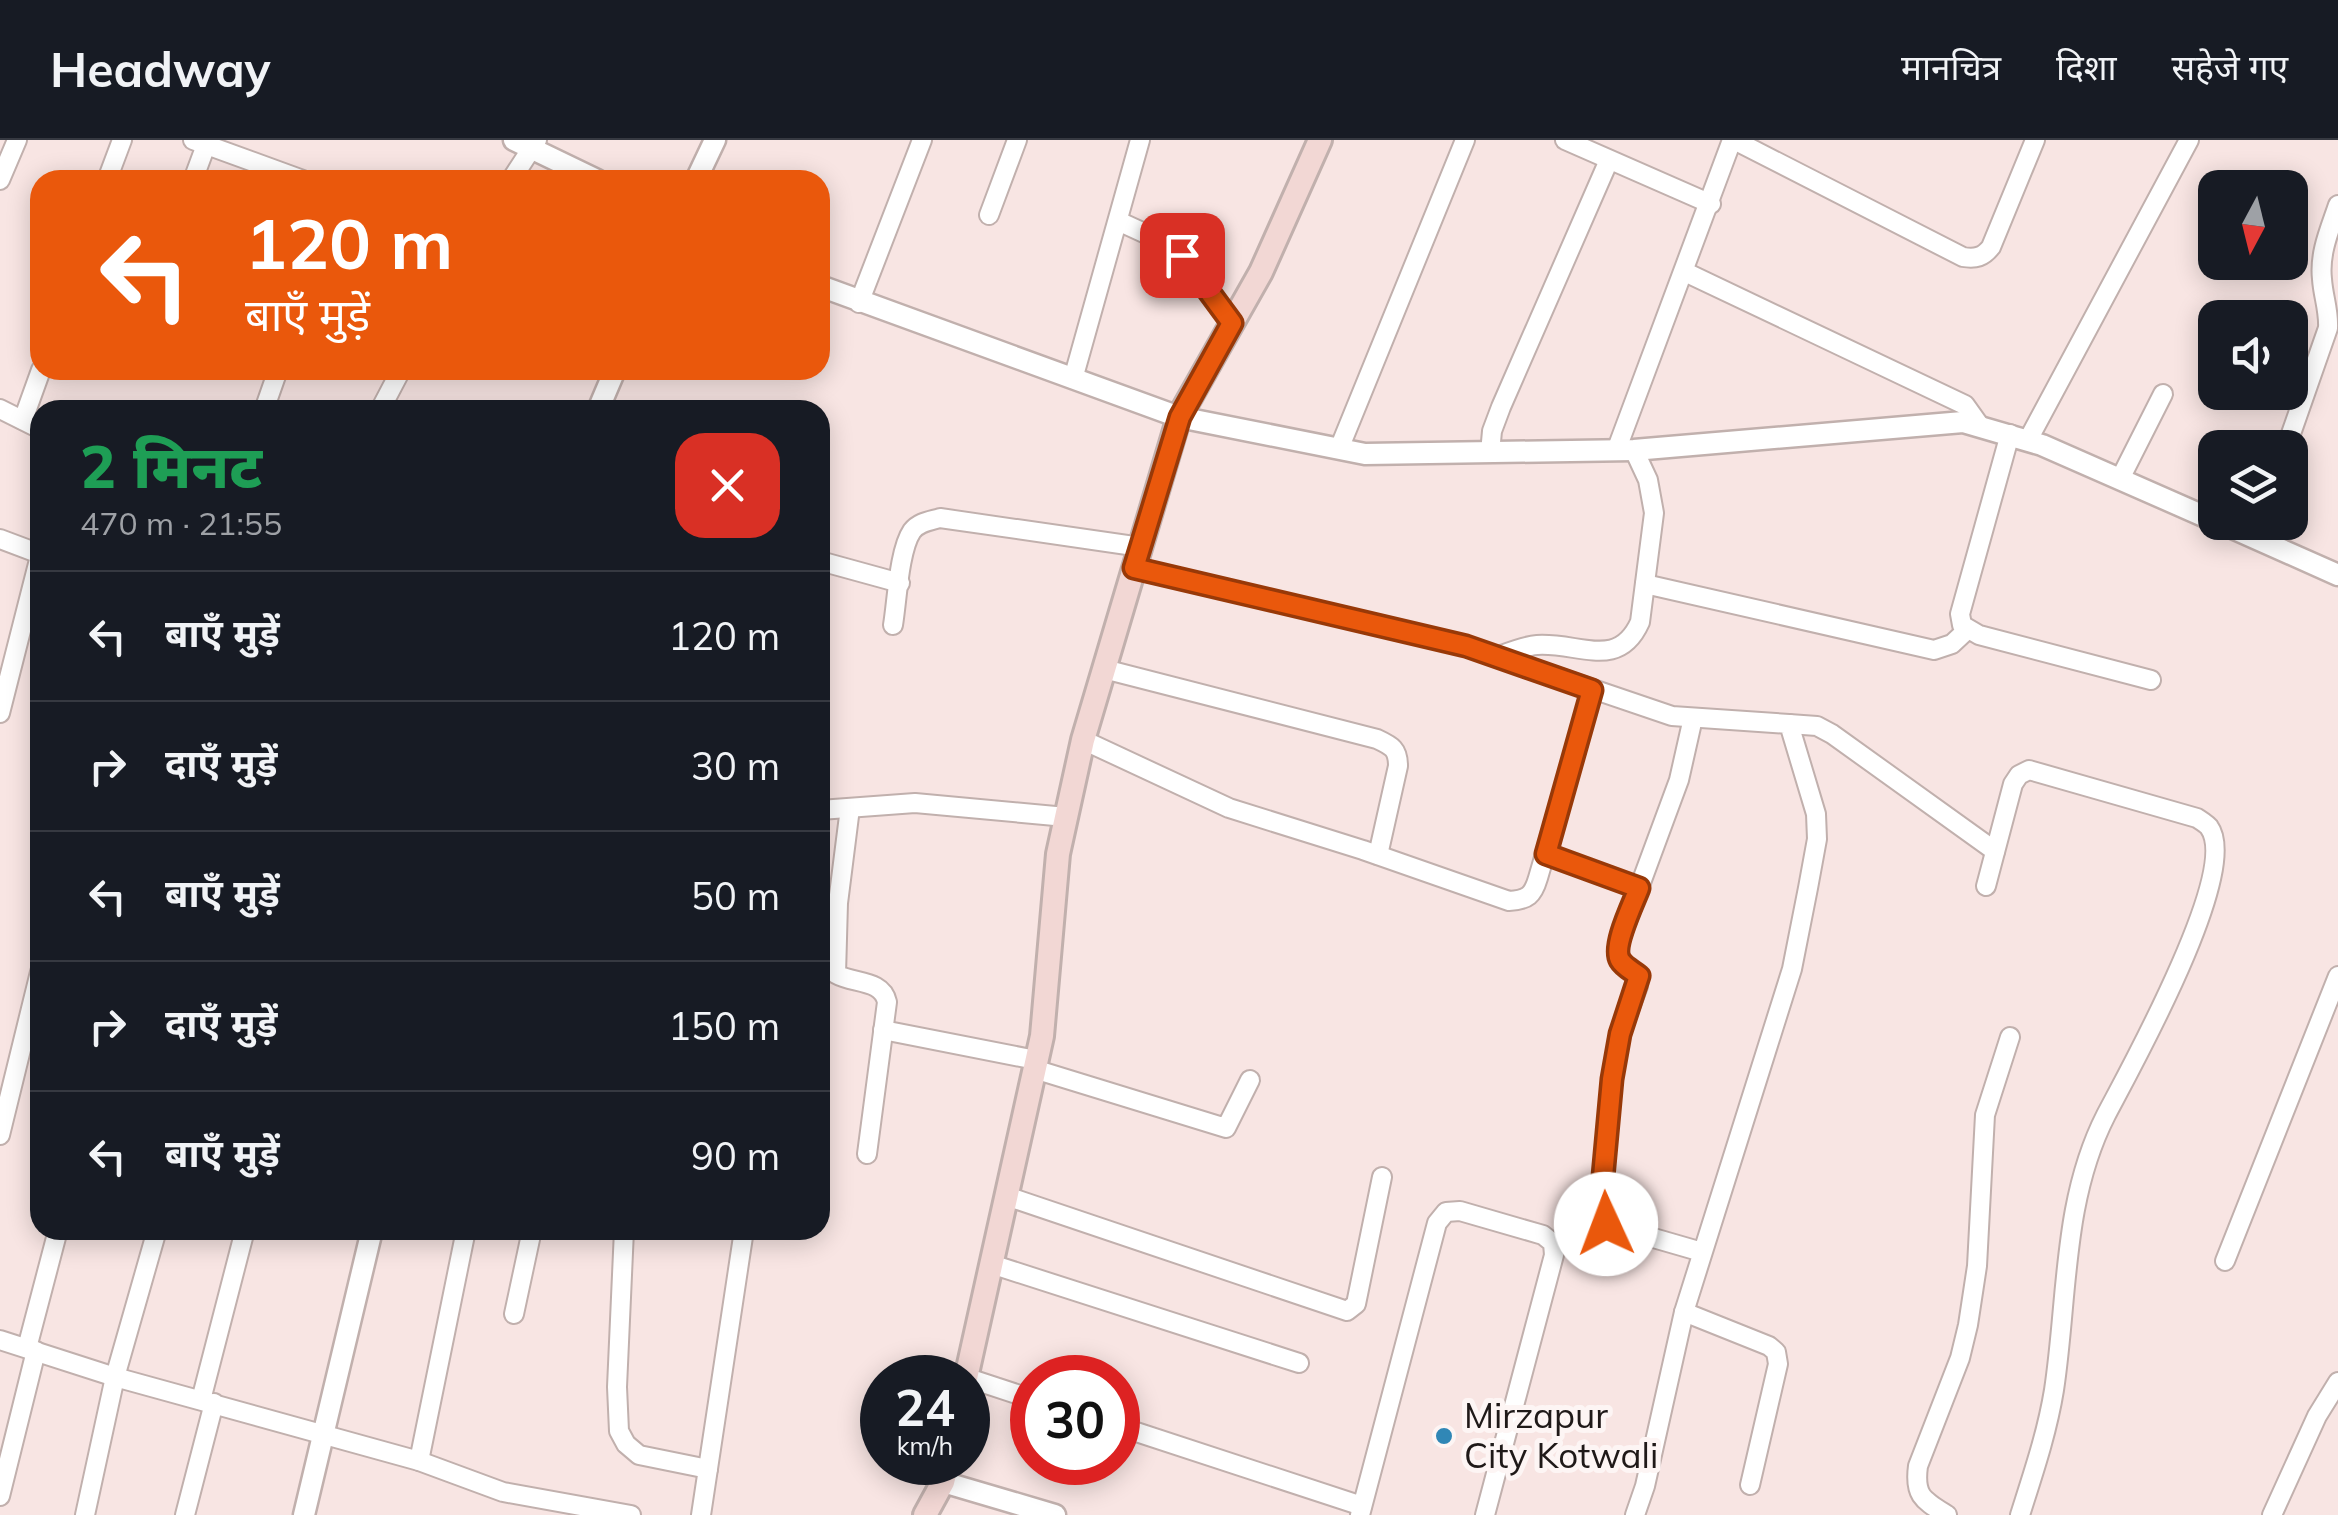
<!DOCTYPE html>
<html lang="hi">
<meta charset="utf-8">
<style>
body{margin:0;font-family:Mulish,"Noto Sans Devanagari",sans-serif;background:#20242c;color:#f1f3f6;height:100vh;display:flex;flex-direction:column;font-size:38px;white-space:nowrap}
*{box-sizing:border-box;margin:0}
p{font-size:32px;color:#9ea1a6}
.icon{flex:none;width:55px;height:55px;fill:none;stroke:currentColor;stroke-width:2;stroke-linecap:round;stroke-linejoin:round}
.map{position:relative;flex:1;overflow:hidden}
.sheet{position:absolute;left:30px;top:260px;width:800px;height:840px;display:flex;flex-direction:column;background:#171b24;border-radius:30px;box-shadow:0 5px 25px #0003}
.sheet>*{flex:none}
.guide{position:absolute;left:30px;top:30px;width:800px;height:210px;border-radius:30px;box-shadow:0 5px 25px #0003;background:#ea580c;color:#fff;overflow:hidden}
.needle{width:65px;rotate:187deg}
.tools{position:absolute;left:2198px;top:30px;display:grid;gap:20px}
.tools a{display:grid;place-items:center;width:110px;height:110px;border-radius:20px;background:#171b24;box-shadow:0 5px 25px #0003;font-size:50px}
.speed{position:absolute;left:860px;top:1215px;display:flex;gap:20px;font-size:50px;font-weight:700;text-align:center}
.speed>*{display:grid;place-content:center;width:130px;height:130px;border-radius:50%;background:#171b24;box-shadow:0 5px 25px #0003;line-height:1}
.speed small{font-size:25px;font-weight:400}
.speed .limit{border:15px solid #d22;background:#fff;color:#111}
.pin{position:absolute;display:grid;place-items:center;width:85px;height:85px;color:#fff;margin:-42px;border-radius:20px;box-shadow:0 5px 15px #0006}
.me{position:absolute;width:110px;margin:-55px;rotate:358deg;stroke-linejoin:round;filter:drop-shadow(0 0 8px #0008)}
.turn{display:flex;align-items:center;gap:35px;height:210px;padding:0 50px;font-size:45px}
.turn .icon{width:130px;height:130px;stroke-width:2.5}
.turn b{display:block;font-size:70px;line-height:85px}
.round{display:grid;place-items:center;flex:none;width:105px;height:105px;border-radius:30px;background:#20242c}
.headline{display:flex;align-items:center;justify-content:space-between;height:170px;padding:0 50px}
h1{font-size:60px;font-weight:800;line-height:75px;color:#1e9e55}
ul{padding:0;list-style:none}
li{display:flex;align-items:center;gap:30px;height:130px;padding:0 50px;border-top:2px solid #363941}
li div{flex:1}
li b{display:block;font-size:38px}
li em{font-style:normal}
header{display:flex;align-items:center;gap:60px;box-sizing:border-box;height:140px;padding:0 50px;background:#171b24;border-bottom:2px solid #363941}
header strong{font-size:48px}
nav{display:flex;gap:55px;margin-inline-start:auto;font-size:35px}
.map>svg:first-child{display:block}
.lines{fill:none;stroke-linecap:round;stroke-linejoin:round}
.minor-casing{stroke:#c1b0ad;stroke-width:22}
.tertiary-casing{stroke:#c1b0ad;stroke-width:25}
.secondary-casing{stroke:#c1b0ad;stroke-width:28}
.minor{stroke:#fff;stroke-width:18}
.tertiary{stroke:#fff;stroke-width:20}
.secondary{stroke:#f2d7d4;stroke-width:22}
.route-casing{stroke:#983908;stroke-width:25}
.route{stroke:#ea580c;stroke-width:18}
.poi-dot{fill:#3087b6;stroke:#fdf5f4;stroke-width:4}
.labels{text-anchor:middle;stroke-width:10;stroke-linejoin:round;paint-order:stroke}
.poi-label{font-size:35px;fill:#1f1918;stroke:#fdf5f4;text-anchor:start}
</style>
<header>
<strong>Headway</strong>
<nav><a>मानचित्र</a><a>दिशा</a><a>सहेजे गए</a></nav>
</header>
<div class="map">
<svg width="2338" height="1375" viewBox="0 0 2338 1375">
<rect width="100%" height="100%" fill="#f8e5e3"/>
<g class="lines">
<g class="minor-casing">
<g id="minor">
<polyline points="193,0 303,40"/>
<polyline points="1565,0 1711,64"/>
<path d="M 1734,0 L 1963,117 C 1976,119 1983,117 1991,107 L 2035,0"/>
<polyline points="0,40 17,0"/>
<polyline points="107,40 122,0"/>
<polyline points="193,40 206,5"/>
<polyline points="511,40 537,0"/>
<polyline points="989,75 1017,0"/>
<polyline points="1118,81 1166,103 1182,115 1233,183"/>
<polyline points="1685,132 1965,265 1980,286"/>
<polyline points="859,163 922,0"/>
<polyline points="1073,239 1140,0"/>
<polyline points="0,269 40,289"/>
<polyline points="264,270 278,230"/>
<polyline points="380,270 401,230"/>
<polyline points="23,280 41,230"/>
<polyline points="2010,294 1960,474 1962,485 1979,495 2151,540"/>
<polyline points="2028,300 2189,0"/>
<path d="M 2286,308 L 2328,188 C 2329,170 2323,156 2322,139 C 2319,113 2330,89 2338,65"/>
<polyline points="1339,309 1465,0"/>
<polyline points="1616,311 1732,0"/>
<polyline points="1490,313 1492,291 1501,267 1609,20"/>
<polyline points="2120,339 2163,254"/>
<polyline points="0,399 40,414"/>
<polyline points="820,421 900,443"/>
<polyline points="1134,429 1466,506 1672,576 1789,584 1816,674 1817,699 1808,748 1792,829 1684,1172 1645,1346 1635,1375"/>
<polyline points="1645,444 1934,510 1952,504 1967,490"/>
<path d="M 893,485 C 897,461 899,410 912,391 C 919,382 930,381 940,378 L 1141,407"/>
<path d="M 1499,516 C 1512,511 1524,506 1537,505 C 1579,502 1618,531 1640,482 L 1654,373 L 1648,340 L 1634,310"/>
<path d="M 1104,529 L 1377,599 C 1392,606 1398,609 1398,626 L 1378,715"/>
<polyline points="0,573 40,416"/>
<path d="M 1693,578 L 1679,640 L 1618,805 C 1617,823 1627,825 1639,836 L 1638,846 L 1620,894 L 1612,939 L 1600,1069 L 1601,1079 L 1605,1084 L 1702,1112"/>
<polyline points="1789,584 1817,586 1832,594 1995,711"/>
<path d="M 1083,600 L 1229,668 L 1363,710 L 1509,761 C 1528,760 1533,755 1538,738 L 1593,550"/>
<path d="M 850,668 L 838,763 L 836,834 C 853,844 882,839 887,862 L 867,1014"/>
<polyline points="820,670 915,663 1066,677"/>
<polyline points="1546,714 1639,748"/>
<path d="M 1986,746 L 2013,644 L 2019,635 L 2029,630 L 2197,678 C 2200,680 2208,685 2209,687 C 2241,731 2130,929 2106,975 C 2062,1061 2068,1158 2054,1250 C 2047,1293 2033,1334 2020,1375"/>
<polyline points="883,890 1036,920"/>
<polyline points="1034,929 1226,988 1250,940"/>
<polyline points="0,995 40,832"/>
<polyline points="1006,1056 1347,1171 1356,1164 1382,1037"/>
<polyline points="624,1090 617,1247 619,1291 626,1304 639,1315 708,1329"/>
<polyline points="2225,1121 2338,836"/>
<polyline points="991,1124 1299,1223"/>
<polyline points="1684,1172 1769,1206 1776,1212 1778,1224 1750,1345"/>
<polyline points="514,1174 532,1090"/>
<polyline points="0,1200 115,1237 419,1321 503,1352 631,1375"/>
<polyline points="27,1208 58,1090"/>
<polyline points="968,1238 1032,1259"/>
<polyline points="201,1260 245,1090"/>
<polyline points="1118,1286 1362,1366"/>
<polyline points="419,1321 466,1090"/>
<polyline points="0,1356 36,1211"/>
<polyline points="85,1375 115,1237 157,1090"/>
<polyline points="185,1375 214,1263"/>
<polyline points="701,1375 744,1090"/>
<polyline points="1360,1375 1437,1083 1446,1072 1460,1071 1543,1095 1553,1103 1554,1115 1485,1375"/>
<path d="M 1947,1375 C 1923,1360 1914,1356 1918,1326 L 1960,1218 L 1968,1185 L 1977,1126 L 1985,975 L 2010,897"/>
<polyline points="2272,1375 2317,1276 2338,1242"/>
</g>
</g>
<g class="tertiary-casing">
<g id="tertiary">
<polyline points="514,0 597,40"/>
<polyline points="696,40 715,0"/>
<polyline points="820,146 1179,277 1365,314 1634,310 1963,282 2042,305 2215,381"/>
<polyline points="598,270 615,230"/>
<polyline points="2219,382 2338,435"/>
<polyline points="943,1342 1055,1375"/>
<polyline points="304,1375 372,1090"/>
</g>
</g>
<g class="secondary-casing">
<g id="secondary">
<polyline points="966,1238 1042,896 1058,714 1083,600 1179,277 1261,132 1320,0"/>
<polyline points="925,1375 943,1342 948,1322"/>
</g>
</g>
<use href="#minor" class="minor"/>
<use href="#tertiary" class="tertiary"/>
<use href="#secondary" class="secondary"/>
</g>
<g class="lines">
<g class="route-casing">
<path id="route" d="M 1182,115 L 1232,183 L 1180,277 L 1134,428 L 1466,506 L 1592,550 L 1546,714 L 1639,748 C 1633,764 1612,806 1620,820 C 1624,827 1633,831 1639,836 L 1620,894 L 1612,939 L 1600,1069 L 1601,1079 L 1606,1084"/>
</g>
<use href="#route" class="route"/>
</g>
<circle class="poi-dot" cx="1444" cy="1296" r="10"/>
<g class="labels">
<g class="poi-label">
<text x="1464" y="1288">Mirzapur<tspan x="1464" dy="40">City Kotwali</tspan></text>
</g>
</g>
</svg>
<div class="tools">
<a><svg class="needle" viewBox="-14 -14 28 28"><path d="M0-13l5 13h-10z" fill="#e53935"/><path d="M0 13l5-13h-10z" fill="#9ea1a6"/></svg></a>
<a><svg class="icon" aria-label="sound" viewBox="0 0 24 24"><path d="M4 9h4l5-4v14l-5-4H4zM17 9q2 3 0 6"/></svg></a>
<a><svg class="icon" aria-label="layers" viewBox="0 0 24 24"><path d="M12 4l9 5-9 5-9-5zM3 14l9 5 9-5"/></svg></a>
</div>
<div class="speed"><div>24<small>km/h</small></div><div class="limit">30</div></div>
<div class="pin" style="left:1182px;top:115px;background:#d93025"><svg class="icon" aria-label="arrive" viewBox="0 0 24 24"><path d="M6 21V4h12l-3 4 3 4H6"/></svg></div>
<svg class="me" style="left:1606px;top:1084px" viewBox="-20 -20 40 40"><circle r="19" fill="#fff"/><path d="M0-13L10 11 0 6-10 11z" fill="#ea580c"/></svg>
<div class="guide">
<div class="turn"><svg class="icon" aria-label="left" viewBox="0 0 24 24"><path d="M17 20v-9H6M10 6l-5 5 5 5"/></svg><div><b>120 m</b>बाएँ मुड़ें</div></div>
</div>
<section class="sheet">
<div class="headline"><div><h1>2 मिनट</h1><p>470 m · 21:55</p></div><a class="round" style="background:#d93025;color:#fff"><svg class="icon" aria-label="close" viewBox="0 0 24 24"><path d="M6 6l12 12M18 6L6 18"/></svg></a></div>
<ul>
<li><svg class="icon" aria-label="left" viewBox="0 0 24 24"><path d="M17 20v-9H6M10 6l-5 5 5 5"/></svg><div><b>बाएँ मुड़ें</b></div><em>120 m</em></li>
<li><svg class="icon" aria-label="right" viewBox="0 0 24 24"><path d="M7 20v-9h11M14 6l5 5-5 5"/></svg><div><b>दाएँ मुड़ें</b></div><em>30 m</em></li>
<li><svg class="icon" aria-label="left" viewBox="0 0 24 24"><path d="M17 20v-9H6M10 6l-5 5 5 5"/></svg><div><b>बाएँ मुड़ें</b></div><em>50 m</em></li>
<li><svg class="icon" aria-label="right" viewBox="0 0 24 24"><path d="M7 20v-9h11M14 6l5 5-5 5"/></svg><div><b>दाएँ मुड़ें</b></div><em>150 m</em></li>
<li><svg class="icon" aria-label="left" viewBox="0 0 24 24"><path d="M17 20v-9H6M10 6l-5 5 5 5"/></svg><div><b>बाएँ मुड़ें</b></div><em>90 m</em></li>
</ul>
</section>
</div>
